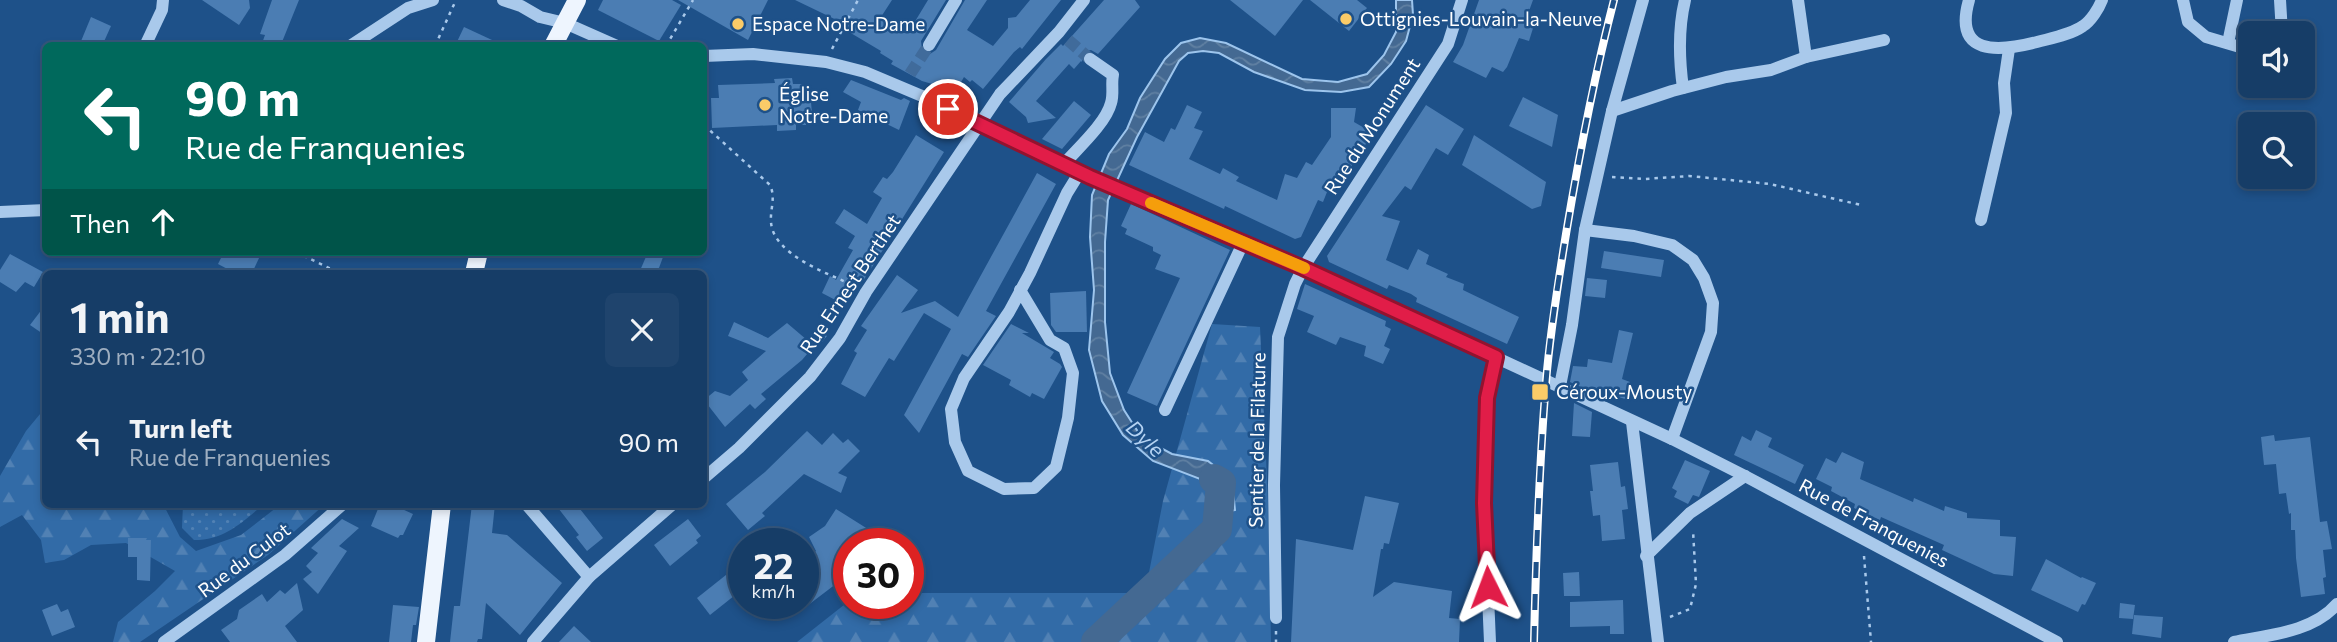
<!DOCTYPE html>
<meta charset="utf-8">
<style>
body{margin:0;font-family:Commissioner,sans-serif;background:#1f446d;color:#f1f3f6;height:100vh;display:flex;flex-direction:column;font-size:26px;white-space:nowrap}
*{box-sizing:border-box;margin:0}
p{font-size:23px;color:#9eaec0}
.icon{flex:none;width:38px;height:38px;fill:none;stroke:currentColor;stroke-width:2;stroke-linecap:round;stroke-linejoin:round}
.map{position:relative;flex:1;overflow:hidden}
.drawer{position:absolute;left:42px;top:270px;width:665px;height:238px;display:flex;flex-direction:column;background:#163d67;border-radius:10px;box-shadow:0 4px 10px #0003,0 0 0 2px #35567b}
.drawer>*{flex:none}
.hud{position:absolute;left:42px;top:42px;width:665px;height:214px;border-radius:10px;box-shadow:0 4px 10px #0003,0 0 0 2px #35567b;background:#00695c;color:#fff;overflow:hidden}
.fabs{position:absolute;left:2238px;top:21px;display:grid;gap:14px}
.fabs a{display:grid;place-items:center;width:77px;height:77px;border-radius:10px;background:#163d67;box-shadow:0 4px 10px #0003,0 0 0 2px #35567b;font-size:35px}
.speed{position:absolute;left:728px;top:528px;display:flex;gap:14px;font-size:35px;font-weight:700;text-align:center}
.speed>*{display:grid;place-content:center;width:91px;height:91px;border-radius:50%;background:#163d67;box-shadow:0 4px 10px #0003,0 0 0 2px #35567b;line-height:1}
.speed small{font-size:18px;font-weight:400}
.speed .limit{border:10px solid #d22;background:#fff;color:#111}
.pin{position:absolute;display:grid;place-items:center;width:60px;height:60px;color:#fff;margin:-30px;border:4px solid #fff;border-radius:50%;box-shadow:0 2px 7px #0007}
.me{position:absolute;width:77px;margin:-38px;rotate:357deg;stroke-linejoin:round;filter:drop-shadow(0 0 5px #0008)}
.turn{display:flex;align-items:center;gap:24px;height:147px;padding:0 28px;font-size:32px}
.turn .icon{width:91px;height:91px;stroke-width:2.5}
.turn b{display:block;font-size:49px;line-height:60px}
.then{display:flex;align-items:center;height:66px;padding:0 28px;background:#0003;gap:14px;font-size:26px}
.round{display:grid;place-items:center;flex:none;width:74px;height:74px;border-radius:10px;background:#1f446d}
.head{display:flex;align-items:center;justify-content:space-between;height:119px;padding:0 28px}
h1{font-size:42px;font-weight:700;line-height:52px}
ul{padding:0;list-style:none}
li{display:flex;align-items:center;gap:21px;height:105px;padding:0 28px}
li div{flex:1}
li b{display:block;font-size:26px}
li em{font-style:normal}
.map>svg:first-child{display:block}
.forest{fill:url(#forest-firs)}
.park{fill:url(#park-dots)}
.water{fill:url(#water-waves);stroke:#9dc5ed;stroke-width:2}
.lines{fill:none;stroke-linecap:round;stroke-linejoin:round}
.river{stroke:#446992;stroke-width:30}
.building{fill:#4b7db3}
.minor-tunnel{stroke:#406b9b;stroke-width:12;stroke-dasharray:12 6;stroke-linecap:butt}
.path{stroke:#a9c9eb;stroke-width:2.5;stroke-dasharray:3.5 5;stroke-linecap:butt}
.minor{stroke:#a9c9eb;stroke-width:12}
.major{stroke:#eef5fe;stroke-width:18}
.rail-casing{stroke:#fff;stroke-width:8}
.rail{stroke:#1e5189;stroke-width:5;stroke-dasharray:16;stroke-linecap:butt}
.route-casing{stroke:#92132f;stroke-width:18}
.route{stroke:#e11d48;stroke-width:12}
.slow{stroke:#f59e0b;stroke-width:12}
.poi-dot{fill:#facb68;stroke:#1e5189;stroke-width:2.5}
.labels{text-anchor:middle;stroke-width:5;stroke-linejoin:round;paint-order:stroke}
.poi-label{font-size:19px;fill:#fff;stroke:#1e5189;text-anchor:start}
.street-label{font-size:19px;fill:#fff;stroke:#1e5189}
.water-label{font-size:21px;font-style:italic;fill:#b5d3f3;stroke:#1e5189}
</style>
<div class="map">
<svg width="2337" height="642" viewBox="0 0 2337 642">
<defs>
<pattern id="forest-firs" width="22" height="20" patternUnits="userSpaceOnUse" patternTransform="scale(1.75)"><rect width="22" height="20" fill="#326ba7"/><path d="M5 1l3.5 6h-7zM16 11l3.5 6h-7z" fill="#5181b4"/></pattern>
<pattern id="park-dots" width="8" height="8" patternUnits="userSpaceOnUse" patternTransform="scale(1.75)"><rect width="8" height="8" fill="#326ba7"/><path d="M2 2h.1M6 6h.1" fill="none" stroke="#5181b4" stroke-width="1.8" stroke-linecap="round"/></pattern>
<pattern id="water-waves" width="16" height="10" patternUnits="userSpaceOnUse" patternTransform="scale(1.75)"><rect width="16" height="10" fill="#446992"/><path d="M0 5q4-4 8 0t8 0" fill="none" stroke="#6080a2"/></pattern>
</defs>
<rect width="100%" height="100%" fill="#1e5189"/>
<g class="forest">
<polygon points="1212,324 1260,327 1268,502 1271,642 797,642 849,601 849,604 908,604 908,593 1145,593 1163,501"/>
<polygon points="45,408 46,504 163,504 180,537 196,551 241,535 281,504 325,504 268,555 140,642 113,642 118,622 155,591 175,571 126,543 91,545 64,560 45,563 41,540 22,515 0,527 0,476 26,431"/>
</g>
<path class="park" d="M 183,504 L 264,504 C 242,522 225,540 194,540 L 182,528 Z"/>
<polygon class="water" points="1396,0 1412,0 1413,15 1406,41 1391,64 1369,87 1341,92 1305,90 1254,72 1219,53 1203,51 1188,53 1179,61 1163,90 1137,137 1108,200 1105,242 1105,322 1110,373 1124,410 1142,438 1172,454 1208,461 1232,480 1235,510 1213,515 1216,507 1215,491 1203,480 1153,461 1123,435 1102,401 1089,350 1094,290 1090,237 1092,195 1109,154 1127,129 1140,98 1165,59 1181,43 1200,38 1226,43 1302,79 1338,82 1367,74 1384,55 1396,32"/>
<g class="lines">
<polyline class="river" points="1096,642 1217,529 1221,483 1214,479"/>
</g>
<g class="building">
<polygon points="202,0 249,0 250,8 239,25"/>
<polygon points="272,0 299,0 282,42 277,41 275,46 261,46 265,35 260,34"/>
<polygon points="603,0 672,0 681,5 659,41 598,10"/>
<polygon points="678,0 768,0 748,40"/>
<polygon points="795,0 892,0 881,17 908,33 928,0 946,0 921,41 922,50 930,54 936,50 965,0 987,0 967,30 993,46 1008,28 1008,18 1016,17 1030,0 1061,0 1022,49 1020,47 1014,52 983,89 972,80 970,82 964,77 956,91 922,81 891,64 893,61 880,53 881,51 844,29 847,25"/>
<polygon points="1104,0 1135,0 1140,7 1098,54 1091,50 1087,51 1082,55 1082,62 1081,61 1074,69 1069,64 1036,101 1056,118 1028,123 1026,117 1009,102 1046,59 1061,44 1063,46"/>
<polygon points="1230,0 1303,0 1275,36"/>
<polygon points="1310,0 1357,0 1367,8 1349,31"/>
<polygon points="1479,0 1533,0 1525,22 1534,25 1529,41 1519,38 1507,67 1503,72 1492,67 1486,78 1453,62 1463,45"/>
<polygon points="91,17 111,26 102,46 79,46"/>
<polygon points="464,27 505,46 455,46"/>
<polygon points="792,78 793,84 803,84 804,92 810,92 812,113 806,113 806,125 796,125 796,130 777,131 777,125 712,128 711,98 719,98 718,85 775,83 774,79"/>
<polygon points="851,80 901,100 904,98 910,101 899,130 858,110 861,102 843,92"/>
<polygon points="1523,97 1558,115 1552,147 1509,126"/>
<polygon points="1074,101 1091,115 1062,149 1042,139"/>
<polygon points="1187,105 1202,112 1194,128 1203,131 1189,159 1220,174 1223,168 1239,177 1236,181 1277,200 1285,174 1297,178 1306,162 1312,165 1331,137 1331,108 1356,108 1354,122 1373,133 1335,191 1329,187 1323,202 1318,200 1301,237 1295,239 1225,206 1224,209 1129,165 1145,132 1164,142 1171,128 1175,130"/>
<polygon points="1426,105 1464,129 1448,155 1436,148 1411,190 1405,186 1382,216 1400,221 1386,260 1408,270 1418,249 1429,255 1426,264 1448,274 1446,277 1464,284 1463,290 1519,317 1507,344 1416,302 1417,298 1411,294 1389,285 1387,289 1329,262 1327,256"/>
<polygon points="916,135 944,152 874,264 863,281 857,278 843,304 822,293 830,276 836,280 853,250 848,248 855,236 835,223 844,209 867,224 882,198 873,192 883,177 887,179 893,172"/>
<polygon points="1474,135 1546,182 1541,206 1532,209 1462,165"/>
<polygon points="1037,173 1056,184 986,311 996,316 968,357 962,354 919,433 904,415 951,329 924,313 894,361 889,358 865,397 841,384 857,353 854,351 867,330 861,326 897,275 918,290 901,313 935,301 958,317"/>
<polygon points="1131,204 1230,250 1157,406 1127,393 1180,278 1155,269 1161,255 1153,251 1153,247 1125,234 1127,229 1121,226"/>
<polygon points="1604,251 1664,260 1661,277 1601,268"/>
<polygon points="224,252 251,252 260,256 252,273 235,273 218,264"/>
<polygon points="648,252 665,252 657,273 639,273"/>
<polygon points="10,254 43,272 34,287 25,282 16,292 0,282 0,270"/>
<polygon points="1587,278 1607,280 1605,298 1585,296"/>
<polygon points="1305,284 1386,321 1385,326 1391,329 1384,346 1390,349 1383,364 1364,356 1366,346 1340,337 1336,345 1307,332 1314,316 1297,309"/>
<polygon points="1086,291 1087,332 1056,332 1051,325 1050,293"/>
<polygon points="46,304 46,336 30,325"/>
<polygon points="734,322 768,338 787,323 807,340 817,327 827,336 816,349 813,347 802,360 761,394 766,399 755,409 750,404 725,427 704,400 715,391 730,396 748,380 742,372 766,351 728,336"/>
<polygon points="1011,324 1029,333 1022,333 1054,352 1050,358 1060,364 1062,367 1044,399 1032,393 1030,397 1009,385 1011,380 983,365"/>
<polygon points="1619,330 1633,333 1622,379 1630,382 1625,399 1594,389 1594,393 1570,382 1573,366 1587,367 1588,359 1612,363"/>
<polygon points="1574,403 1592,412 1590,437 1572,436"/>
<polygon points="1756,430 1772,438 1768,447 1804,465 1795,484 1734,455 1742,436 1751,441"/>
<polygon points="807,431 822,445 833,433 843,443 848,439 860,451 838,473 847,477 841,493 804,474 762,513 765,516 748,530 726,504 765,472"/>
<polygon points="2274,435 2275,441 2310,437 2320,522 2327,521 2332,549 2323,550 2326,577 2323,578 2325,594 2301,597 2296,558 2295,530 2291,530 2291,513 2289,514 2286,493 2279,494 2276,464 2264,465 2261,437"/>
<polygon points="1842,452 1864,462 1860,479 1913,502 1914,498 1944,511 1945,506 1967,513 1967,518 2000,520 2000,536 2016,537 2013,576 1994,574 1942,550 1944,545 1881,517 1880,520 1854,508 1855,504 1831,491 1832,487 1816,479 1826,458 1836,463"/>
<polygon points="1685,460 1710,471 1699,497 1693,495 1688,504 1674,497 1677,491 1672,488"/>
<polygon points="1618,462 1621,487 1625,486 1628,509 1622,510 1625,539 1602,541 1600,515 1593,516 1590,491 1593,491 1590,465"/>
<polygon points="1365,496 1399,503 1389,544 1384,543 1383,549 1381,549 1373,597 1394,582 1452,591 1449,618 1460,619 1459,642 1291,642 1296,539 1353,550"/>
<polygon points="380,504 391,504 413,514 403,535 400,535 398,538 371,526"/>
<polygon points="472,504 495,504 492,533 507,535 562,583 520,635 486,603 482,639 478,639 477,642 450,642 454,606 460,606"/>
<polygon points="555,504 576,504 603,538 587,551 576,537 579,535"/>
<polygon points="836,509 871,531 863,544 849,544 849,574 803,609 803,562 816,551 809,537 825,526"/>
<polygon points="342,519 359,528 339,546 347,551 318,594 303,579 312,572 306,566 318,553 311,548"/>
<polygon points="688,519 701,536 696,540 698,543 670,566 654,545"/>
<polygon points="128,538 147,538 146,540 151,540 150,581 137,580 137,557 128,557"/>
<polygon points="2046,559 2081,578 2082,577 2096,583 2085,605 2082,604 2078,612 2031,590"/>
<polygon points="731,571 744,588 710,615 697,598"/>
<polygon points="1579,572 1580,596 1564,596 1563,573"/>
<polygon points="297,583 303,610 285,626 297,642 230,642 221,630 237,619 239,610 262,594 267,602 280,590 285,594"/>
<polygon points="1623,600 1624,634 1610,634 1610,626 1570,627 1570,602"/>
<polygon points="2120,603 2135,605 2133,619 2119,618"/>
<polygon points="57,604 61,612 68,609 75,627 52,636 42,610"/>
<polygon points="393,605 419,607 416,625 413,625 411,642 389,642"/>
<polygon points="2134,615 2163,617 2161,638 2132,634"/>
<polygon points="574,626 591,642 559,642"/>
</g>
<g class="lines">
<g class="minor-tunnel">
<polyline points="1068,40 1090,59"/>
<polyline points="910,74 929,45"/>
</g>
<g class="path">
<polyline points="435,46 456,0"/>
<polyline points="666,46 693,0"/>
<polyline points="832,49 858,0"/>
<path d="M 704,125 L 770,185 C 776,198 770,209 771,222 C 773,255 829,274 855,286"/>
<polyline points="1612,177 1645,179 1689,176 1770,184 1861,205"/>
<polyline points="296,252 339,273"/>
<polyline points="1864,556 1871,642"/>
<polyline points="1670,617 1690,609 1696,584 1693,530"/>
<polyline points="1276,631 1276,642"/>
</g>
<g class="minor">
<polyline points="503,0 521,6 540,17 565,23 617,46"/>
<polyline points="1798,0 1806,57"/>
<path d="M 1969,0 C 1953,56 1998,52 2037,42 C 2052,38 2070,35 2083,26 C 2091,21 2099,8 2102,0"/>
<polyline points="2183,0 2188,22 2206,37 2250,50"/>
<polyline points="2280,0 2282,33"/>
<polyline points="2228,43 2237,0"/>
<polyline points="929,45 956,0"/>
<polyline points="145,46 162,10 163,0"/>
<polyline points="350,46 408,8 433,0"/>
<polyline points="704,56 753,54 826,62 865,72 922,96 1090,177 1303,268 1672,439 1745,476 2057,642"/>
<path d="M 1683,88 C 1679,59 1678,29 1685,0"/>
<polyline points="1612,111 1672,91 1726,77 1771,70 1806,57 1884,40"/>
<path d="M 1064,164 C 1078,148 1106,123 1111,103 C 1114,94 1111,84 1113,75 L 1090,59"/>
<polyline points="0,212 46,210"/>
<polyline points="1981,220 2006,113 2004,83 2009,49"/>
<polyline points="1585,230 1634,236 1672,245 1693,260 1704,278 1713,303 1711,332 1672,439"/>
<polyline points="1020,290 1050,340 1064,348 1073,373 1068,418 1056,467 1034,488 1004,489 968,471 955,442 951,409 964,378 1009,312 1030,273 1067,193 1080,172"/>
<polyline points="1560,386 1572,325 1585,230 1612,111 1643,0"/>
<polyline points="1165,410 1243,243"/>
<polyline points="1632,422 1658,642"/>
<polyline points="704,478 739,448 810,377 840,338 866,292 1000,94 1059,32 1084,0"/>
<polyline points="526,504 589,577"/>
<polyline points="1646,556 1690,513 1745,476"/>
<polyline points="1276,618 1274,485 1278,337 1295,284 1303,268 1448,44 1462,0"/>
<polyline points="164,642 285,555 343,504"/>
<polyline points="533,642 589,577 673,504"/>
<polyline points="1490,642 1484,503 1487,398 1496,357"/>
<path d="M 2234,642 C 2269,635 2313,632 2337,604"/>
</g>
<g class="major">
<polyline points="553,46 577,0"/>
<polyline points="474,273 479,252"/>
<polyline points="426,642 442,504"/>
</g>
<g class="rail-casing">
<path id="rail" d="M 1534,642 C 1536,555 1539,468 1546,382 C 1550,332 1558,283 1566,234 C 1579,156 1594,77 1614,0"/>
</g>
<use href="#rail" class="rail"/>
</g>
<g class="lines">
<g class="route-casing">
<polyline id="route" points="948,109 1090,177 1303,268 1496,357 1487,398 1484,503 1488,587"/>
</g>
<use href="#route" class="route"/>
<polyline class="slow" points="1151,203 1304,268"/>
</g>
<g class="poi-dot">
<circle cx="1346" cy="19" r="7"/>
<circle cx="738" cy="24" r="7"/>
<circle cx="765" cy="105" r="7"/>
<rect x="1531" y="383" width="18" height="18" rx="3.5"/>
</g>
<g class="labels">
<g class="poi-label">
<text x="1360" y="26">Ottignies-Louvain-la-Neuve</text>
<text x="752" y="31">Espace Notre-Dame</text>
<text x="779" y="101">Église<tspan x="779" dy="22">Notre-Dame</tspan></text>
<text x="1556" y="399">Céroux-Mousty</text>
</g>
<g class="street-label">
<text transform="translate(1372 126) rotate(-57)" y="7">Rue du Monument</text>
<text transform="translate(850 284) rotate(-56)" y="7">Rue Ernest Berthet</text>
<text transform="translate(1257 440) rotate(-89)" y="7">Sentier de la Filature</text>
<text transform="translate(1874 523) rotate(28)" y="7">Rue de Franquenies</text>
<text transform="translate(244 560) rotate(-37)" y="7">Rue du Culot</text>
</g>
<g class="water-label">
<text transform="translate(1145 439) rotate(43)" y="7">Dyle</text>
</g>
</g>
</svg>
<div class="fabs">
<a><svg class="icon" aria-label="sound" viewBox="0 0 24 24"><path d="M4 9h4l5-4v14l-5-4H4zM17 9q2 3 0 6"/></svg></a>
<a><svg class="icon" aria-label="search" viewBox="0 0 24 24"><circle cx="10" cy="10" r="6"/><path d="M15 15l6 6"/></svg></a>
</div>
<div class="speed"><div>22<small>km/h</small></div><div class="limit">30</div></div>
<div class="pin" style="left:948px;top:109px;background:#d93025"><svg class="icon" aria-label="arrive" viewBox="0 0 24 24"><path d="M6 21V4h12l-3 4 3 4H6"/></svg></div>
<svg class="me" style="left:1488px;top:587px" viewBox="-20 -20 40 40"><path d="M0-17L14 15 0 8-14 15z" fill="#e11d48" stroke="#fff" stroke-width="4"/></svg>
<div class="hud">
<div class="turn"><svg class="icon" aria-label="left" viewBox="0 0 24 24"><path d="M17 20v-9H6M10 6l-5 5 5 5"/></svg><div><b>90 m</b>Rue de Franquenies</div></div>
<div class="then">Then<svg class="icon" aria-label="ahead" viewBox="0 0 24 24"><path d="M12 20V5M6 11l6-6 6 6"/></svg></div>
</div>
<section class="drawer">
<div class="head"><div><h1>1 min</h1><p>330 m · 22:10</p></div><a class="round"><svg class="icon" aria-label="close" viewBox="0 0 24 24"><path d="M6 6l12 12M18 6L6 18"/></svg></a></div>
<ul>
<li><svg class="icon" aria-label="left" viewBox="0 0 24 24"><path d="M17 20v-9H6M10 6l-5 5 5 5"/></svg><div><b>Turn left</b><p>Rue de Franquenies</p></div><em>90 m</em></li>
</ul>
</section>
</div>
